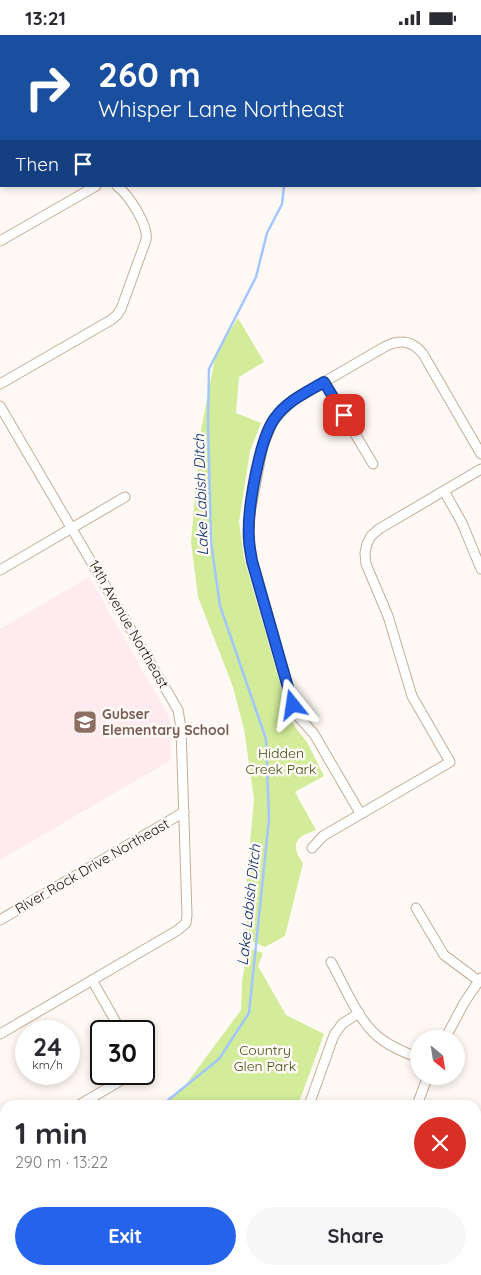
<!DOCTYPE html>
<meta charset="utf-8">
<style>
body{margin:0;font-family:Quicksand,sans-serif;background:#f7f7f7;color:#2b2b33;height:100vh;display:flex;flex-direction:column;font-size:19px;white-space:nowrap}
*{box-sizing:border-box;margin:0}
p{font-size:16px;color:#7c7c81}
.icon{flex:none;width:28px;height:28px;fill:none;stroke:currentColor;stroke-width:2;stroke-linecap:round;stroke-linejoin:round}
.map{position:relative;flex:1;overflow:hidden}
.details{position:absolute;left:0px;top:1065px;width:481px;height:175px;display:flex;flex-direction:column;background:#fff;border-radius:15px 15px 0 0;box-shadow:0 2px 8px #0003}
.details>*{flex:none}
.banner{position:absolute;left:0px;top:0px;width:481px;height:152px;box-shadow:0 2px 8px #0003;background:#1a4fa0;color:#fff;overflow:hidden}
.needle{width:32px;rotate:150deg}
.controls{position:absolute;left:410px;top:995px;display:grid;gap:10px}
.controls a{display:grid;place-items:center;width:55px;height:55px;border-radius:50%;background:#fff;box-shadow:0 2px 8px #0003;font-size:25px}
.speed{position:absolute;left:15px;top:985px;display:flex;gap:10px;font-size:25px;font-weight:700;text-align:center}
.speed>*{display:grid;place-content:center;width:65px;height:65px;border-radius:50%;background:#fff;box-shadow:0 2px 8px #0003;line-height:1}
.speed small{font-size:12px;font-weight:400}
.speed .limit{border:2px solid #111;border-radius:8px;background:#fff;color:#111}
.pin{position:absolute;display:grid;place-items:center;width:42px;height:42px;color:#fff;margin:-21px;border-radius:10px;box-shadow:0 2px 8px #0006}
.me{position:absolute;width:55px;margin:-28px;rotate:345deg;stroke-linejoin:round;filter:drop-shadow(0 0 4px #0008)}
.turn{display:flex;align-items:center;gap:18px;height:105px;padding:0 15px;font-size:22px}
.turn .icon{width:65px;height:65px;stroke-width:2.5}
.turn b{display:block;font-size:35px;line-height:42px}
.then{display:flex;align-items:center;height:48px;padding:0 15px;background:#0003;gap:10px;font-size:19px}
.round{display:grid;place-items:center;flex:none;width:52px;height:52px;border-radius:26px;background:#f7f7f7}
.head{display:flex;align-items:center;justify-content:space-between;height:85px;padding:0 15px}
h1{font-size:30px;font-weight:700;line-height:38px}
.button{display:flex;gap:10px;margin-top:auto;padding:10px 15px}
.button a{flex:1;height:58px;border-radius:30px;background:#2563eb;color:#fff;font-size:20px;font-weight:700;line-height:58px;text-align:center}
.button a+a{background:#f7f7f7;color:#2b2b33}
.status{display:flex;justify-content:space-between;align-items:center;height:35px;padding:0 25px;background:#fff;direction:ltr}
.status svg{height:14px;fill:currentColor}
.map>svg:first-child{display:block}
.education{fill:#ffeaef}
.green{fill:#d2ec9a}
.lines{fill:none;stroke-linecap:round;stroke-linejoin:round}
.stream{stroke:#a3c6ff;stroke-width:2.5}
.street-casing{stroke:#c5ae96;stroke-width:11}
.street{stroke:#fff;stroke-width:9}
.route-casing{stroke:#184099;stroke-width:12}
.route{stroke:#2563eb;stroke-width:9}
.labels{text-anchor:middle;stroke-width:5;stroke-linejoin:round;paint-order:stroke}
.street-label{font-size:14px;fill:#1a1209;stroke:#fef9f4}
.education-label{font-size:14px;font-weight:bold;fill:#785e54;stroke:#fef9f4;text-anchor:start}
.park-label{font-size:14px;fill:#3f4e12;stroke:#fef9f4}
.water-label{font-size:15px;font-style:italic;fill:#082f6b;stroke:#fef9f4}
</style>
<div class="status"><b>13:21</b><svg viewBox="0 0 49 12"><path d="M0 12V9h3v3zM5 12V6h3v6zM10 12V3h3v9zM15 12V0h3v12zM26 1h20v11H26zM47 4h2v5h-2z"/></svg></div>
<div class="map">
<svg width="481" height="1240" viewBox="0 0 481 1240">
<rect width="100%" height="100%" fill="#fef9f4"/>
<polygon class="education" points="89,542 169,682 171,692 171,725 0,825 0,594"/>
<g class="green">
<path d="M 238,283 L 264,327 L 239,342 L 236,378 L 261,388 L 250,416 L 239,487 L 244,523 L 288,676 L 295,692 L 307,707 L 324,741 L 295,757 L 316,795 C 312,797 308,798 304,800 C 291,807 296,819 303,828 L 285,901 L 265,912 L 247,904 L 246,854 L 254,764 L 244,694 L 233,652 L 198,562 L 191,507 L 201,395 L 216,318 Z"/>
<polygon points="248,913 263,918 258,931 286,980 324,999 298,1070 163,1070 184,1052 241,975 242,946"/>
<polygon points="53,1235 146,1235 127,1240 55,1240"/>
</g>
<g class="lines">
<g class="stream">
<polyline points="356,1 357,0"/>
<polyline points="162,1070 219,1024 249,978 269,784 266,704 220,571 211,507 208,387 209,334 256,242 267,198 282,169 284,151"/>
<polyline points="0,1177 5,1175"/>
</g>
<g class="street-casing">
<g id="street">
<polyline points="157,0 158,1"/>
<polyline points="94,1 96,0"/>
<polyline points="253,1 254,0"/>
<polyline points="431,1 432,0"/>
<polyline points="0,58 1,58"/>
<polyline points="0,206 96,151"/>
<polyline points="324,347 373,429"/>
<path d="M 0,349 L 111,285 L 117,280 L 121,274 L 146,205 C 149,191 129,160 117,151"/>
<polyline points="0,371 178,675 181,693 187,880 186,888 178,895 0,999"/>
<polyline points="444,456 462,488 481,534"/>
<polyline points="0,535 125,462"/>
<path d="M 360,778 L 314,699 L 296,679 L 293,670 L 252,526 L 248,502 L 250,478 L 263,410 L 274,384 L 293,365 L 386,311 C 401,304 413,306 423,319 L 481,419"/>
<polyline points="312,813 323,801 450,727 412,661 388,581 366,529 365,518 367,509 371,501 379,494 481,434"/>
<polyline points="416,873 444,920 479,946"/>
<polyline points="0,885 184,777"/>
<path d="M 331,927 C 343,948 357,982 374,998 C 386,1010 403,1017 419,1023"/>
<polyline points="92,945 121,996"/>
<polyline points="445,1004 464,968 481,943"/>
<polyline points="79,1070 120,1046 128,1039"/>
<polyline points="309,1070 334,1000 342,989 359,978"/>
<polyline points="417,1070 428,1041"/>
<polyline points="476,1097 481,1099"/>
<polyline points="156,1240 161,1235"/>
<polyline points="314,1240 319,1235"/>
<polyline points="475,1240 481,1236"/>
</g>
</g>
<use href="#street" class="street"/>
</g>
<g class="lines">
<g class="route-casing">
<path id="route" d="M 293,670 L 252,526 C 251,519 249,511 249,503 C 247,477 259,404 275,383 C 287,366 307,357 324,347 L 344,380"/>
</g>
<use href="#route" class="route"/>
</g>
<defs>
<g id="school-square" transform="scale(1.25)"><rect x="-9" y="-9" width="18" height="18" rx="4" fill="#8d6e63" stroke="#fef9f4"/><path d="M0-5L7-2L0 1L-7-2ZM-4 1L0 2.5L4 1V4Q0 6-4 4Z" fill="#fff"/></g>
</defs>
<g fill-rule="evenodd">
<use href="#school-square" x="85" y="687"/>
</g>
<g class="labels">
<g class="street-label">
<text transform="translate(129 589) rotate(60)" y="5">14th Avenue Northeast</text>
<text transform="translate(92 831) rotate(-30)" y="5">River Rock Drive Northeast</text>
</g>
<g class="education-label">
<text x="102" y="684">Gubser<tspan x="102" dy="16">Elementary School</tspan></text>
</g>
<g class="park-label">
<text x="281" y="723">Hidden<tspan x="281" dy="16">Creek Park</tspan></text>
<text x="265" y="1020">Country<tspan x="265" dy="16">Glen Park</tspan></text>
</g>
<g class="water-label">
<text transform="translate(201 460) rotate(-92)" y="5">Lake Labish Ditch</text>
<text transform="translate(249 870) rotate(-84)" y="5">Lake Labish Ditch</text>
</g>
</g>
</svg>
<div class="controls">
<a><svg class="needle" viewBox="-14 -14 28 28"><path d="M0-13l5 13h-10z" fill="#e53935"/><path d="M0 13l5-13h-10z" fill="#7c7c81"/></svg></a>
</div>
<div class="speed"><div>24<small>km/h</small></div><div class="limit">30</div></div>
<div class="pin" style="left:344px;top:380px;background:#d93025"><svg class="icon" aria-label="arrive" viewBox="0 0 24 24"><path d="M6 21V4h12l-3 4 3 4H6"/></svg></div>
<svg class="me" style="left:293px;top:670px" viewBox="-20 -20 40 40"><path d="M0-17L14 15 0 8-14 15z" fill="#2563eb" stroke="#fff" stroke-width="4"/></svg>
<div class="banner">
<div class="turn"><svg class="icon" aria-label="right" viewBox="0 0 24 24"><path d="M7 20v-9h11M14 6l5 5-5 5"/></svg><div><b>260 m</b>Whisper Lane Northeast</div></div>
<div class="then">Then<svg class="icon" aria-label="arrive" viewBox="0 0 24 24"><path d="M6 21V4h12l-3 4 3 4H6"/></svg></div>
</div>
<section class="details">
<div class="head"><div><h1>1 min</h1><p>290 m · 13:22</p></div><a class="round" style="background:#d93025;color:#fff"><svg class="icon" aria-label="close" viewBox="0 0 24 24"><path d="M6 6l12 12M18 6L6 18"/></svg></a></div>
<div class="button"><a>Exit</a><a>Share</a></div>
</section>
</div>
